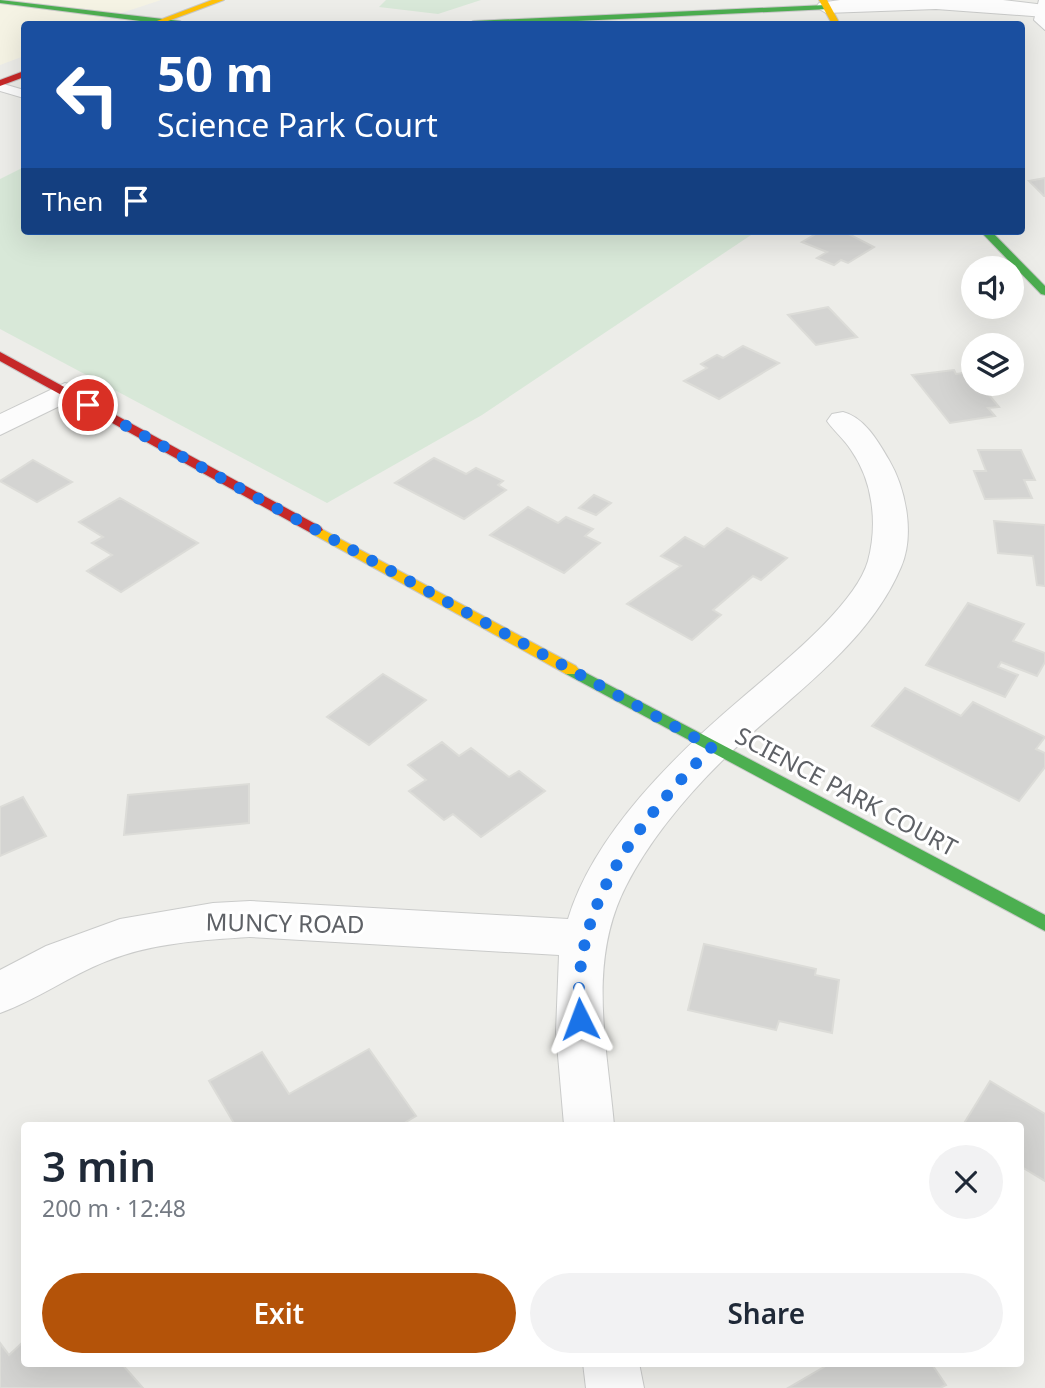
<!DOCTYPE html>
<meta charset="utf-8">
<style>
body{margin:0;font-family:"Noto Sans",sans-serif;background:#f2f2f3;color:#1f2937;height:100vh;display:flex;flex-direction:column;font-size:26px;white-space:nowrap}
*{box-sizing:border-box;margin:0}
p{font-size:23px;color:#747a83}
.icon{flex:none;width:38px;height:38px;fill:none;stroke:currentColor;stroke-width:2;stroke-linecap:round;stroke-linejoin:round}
.map{position:relative;flex:1;overflow:hidden}
.details{position:absolute;left:21px;top:1122px;width:1003px;height:245px;display:flex;flex-direction:column;background:#fff;border-radius:7px;box-shadow:0 7px 28px #0002}
.details>*{flex:none}
.banner{position:absolute;left:21px;top:21px;width:1004px;height:214px;border-radius:7px;box-shadow:0 7px 28px #0002;background:#1a4fa0;color:#fff;overflow:hidden}
.buttons{position:absolute;left:961px;top:256px;display:grid;gap:14px}
.buttons a{display:grid;place-items:center;width:63px;height:63px;border-radius:50%;background:#fff;box-shadow:0 7px 28px #0002;font-size:35px}
.pin{position:absolute;display:grid;place-items:center;width:60px;height:60px;color:#fff;margin:-30px;border:4px solid #fff;border-radius:50%;box-shadow:0 2px 7px #0007}
.me{position:absolute;width:77px;margin:-38px;rotate:357deg;stroke-linejoin:round;filter:drop-shadow(0 0 5px #0008)}
.turn{display:flex;align-items:center;gap:24px;height:147px;padding:0 21px;font-size:32px}
.turn .icon{width:91px;height:91px;stroke-width:2.5}
.turn b{display:block;font-size:49px;line-height:60px}
.then{display:flex;align-items:center;height:66px;padding:0 21px;background:#0003;gap:14px;font-size:26px}
.round{display:grid;place-items:center;flex:none;width:74px;height:74px;border-radius:37px;background:#f2f2f3}
.head{display:flex;align-items:center;justify-content:space-between;height:119px;padding:0 21px}
h1{font-size:42px;font-weight:600;line-height:52px}
.button{display:flex;gap:14px;margin-top:auto;padding:14px 21px}
.button a{flex:1;height:80px;border-radius:42px;background:#b45309;color:#fff;font-size:28px;font-weight:600;line-height:80px;text-align:center}
.button a+a{background:#f2f2f3;color:#1f2937}
.map>svg:first-child{display:block}
.commercial{fill:#f5f3e4}
.green{fill:#d8e8d8}
.building{fill:#d4d4d2;stroke:#dcdcd8;stroke-width:2}
.lines{fill:none;stroke-linecap:round;stroke-linejoin:round}
.lane-casing{stroke:#cacbca;stroke-width:2}
.street-casing{stroke:#cacbca;stroke-width:2}
.fast-casing{stroke:#c9c9c9;stroke-width:2}
.slow-casing{stroke:#c9c9c9;stroke-width:2}
.jam-casing{stroke:#c9c9c9;stroke-width:2}
.lane{fill:#fcfcfc;fill-rule:evenodd}
.street{fill:#fcfcfc;fill-rule:evenodd}
.fast{fill:#4caf50;fill-rule:evenodd}
.slow{fill:#ffc107;fill-rule:evenodd}
.jam{fill:#c62828;fill-rule:evenodd}
.route{stroke:#1a73e8;stroke-width:12;stroke-dasharray:0 21.6}
.labels{text-anchor:middle;stroke-width:6;stroke-linejoin:round;paint-order:stroke}
.street-label{font-size:24px;fill:#5e6166;stroke:#fff}
</style>
<div class="map">
<svg width="1045" height="1388" viewBox="0 0 1045 1388">
<rect width="100%" height="100%" fill="#edede9"/>
<polygon class="commercial" points="0,0 161,0 88,24 24,24 24,56 0,65"/>
<g class="green">
<polygon points="386,0 481,0 438,14 379,7"/>
<polygon points="24,167 24,231 757,231 482,415 327,503 0,329 0,179"/>
</g>
<g class="building">
<polygon points="1045,178 1045,196 1044,196 1029,181"/>
<polygon points="821,231 843,231 874,247 848,263 841,260 834,265 817,258 827,252 802,242"/>
<polygon points="828,307 857,337 816,345 788,315"/>
<polygon points="743,346 779,363 719,399 684,381 707,368 701,364 717,355 723,358"/>
<polygon points="954,370 956,374 969,372 973,383 979,383 999,407 988,408 995,416 950,423 912,375"/>
<polygon points="978,450 1021,450 1035,480 1024,480 1032,498 985,499 974,471 986,471"/>
<polygon points="434,458 466,474 476,468 503,481 498,485 506,490 464,519 395,483"/>
<polygon points="33,460 72,482 37,502 0,481"/>
<polygon points="594,495 611,503 596,515 579,508"/>
<polygon points="120,498 198,543 121,592 87,571 112,555 92,543 103,537 79,522"/>
<polygon points="528,507 558,523 566,517 593,529 585,536 600,543 564,573 490,535"/>
<polygon points="994,521 1045,525 1045,586 1037,585 1033,556 998,553"/>
<polygon points="727,528 787,558 761,580 753,576 713,610 721,615 692,640 627,604 681,566 661,556 685,537 704,547"/>
<polygon points="968,603 1024,624 1013,641 1045,653 1045,662 1037,676 1001,662 998,667 1018,675 1005,697 926,665"/>
<polygon points="383,674 426,700 369,745 327,717"/>
<polygon points="905,688 961,716 973,702 1045,737 1036,749 1045,753 1045,767 1019,801 872,726"/>
<polygon points="442,742 459,756 471,748 509,777 519,771 545,791 481,837 453,814 444,820 409,791 426,780 408,765"/>
<polygon points="249,784 249,823 124,835 128,795"/>
<polygon points="23,797 46,836 0,856 0,807"/>
<polygon points="704,944 816,969 815,975 839,980 832,1033 779,1021 776,1030 688,1010"/>
<polygon points="369,1049 416,1116 401,1125 235,1125 209,1081 262,1052 289,1094"/>
<polygon points="990,1081 1045,1114 1045,1181 1020,1166 1020,1125 963,1125"/>
<polygon points="24,1341 24,1363 121,1363 143,1388 0,1388 0,1343 9,1355"/>
<polygon points="831,1363 931,1363 946,1385 940,1388 788,1388"/>
</g>
<g class="lines">
<g class="lane-casing">
<g id="lane">
<polygon points="1039,0 1045,0 1045,30 1034,20"/>
<polygon points="0,83 24,90 24,98 0,91"/>
</g>
</g>
<g class="street-casing">
<g id="street">
<polygon points="840,0 1003,0 1045,5 1045,17 936,9 826,13 816,7 819,3"/>
<polygon points="65,383 76,386 80,392 76,398 0,435 0,414"/>
<path d="M 843,412 C 864,417 878,441 889,460 C 906,489 915,535 901,567 C 868,646 786,699 726,757 C 688,794 650,839 626,886 C 587,962 607,1045 614,1125 L 564,1125 L 556,1032 L 559,955 L 250,937 C 202,940 152,943 107,961 C 70,975 37,1000 0,1013 L 0,970 L 46,946 L 120,919 L 213,903 L 250,901 L 568,919 C 594,833 677,753 743,697 C 779,666 855,606 868,561 C 878,524 873,481 851,450 C 844,439 834,431 827,421 L 832,414 Z"/>
<polygon points="583,1363 639,1363 644,1388 586,1388"/>
</g>
</g>
<g class="fast-casing">
<g id="fast">
<polygon points="0,0 180,21 184,24 164,24 0,3"/>
<polygon points="826,5 830,7 829,9 515,24 469,24 473,21"/>
<polygon points="980,231 991,231 1045,286 1045,295 1041,294"/>
<polygon points="571,665 1045,915 1045,931 566,674 563,670"/>
</g>
</g>
<g class="slow-casing">
<g id="slow">
<polygon points="212,0 224,0 160,24 149,24"/>
<polygon points="819,0 827,0 840,24 832,24"/>
<polygon points="316,526 576,666 579,670 576,674 566,674 311,533 309,530"/>
</g>
</g>
<g class="jam-casing">
<g id="jam">
<polygon points="24,71 24,77 0,86 0,80"/>
<polygon points="0,352 321,527 323,530 316,534 311,533 0,361"/>
</g>
</g>
<use href="#lane" class="lane"/>
<use href="#street" class="street"/>
<use href="#fast" class="fast"/>
<use href="#slow" class="slow"/>
<use href="#jam" class="jam"/>
</g>
<g class="lines">
<path class="route" d="M 88,405 L 712,747 C 638,822 569,908 580,1019"/>
</g>
<g class="labels">
<g class="street-label">
<text transform="translate(846 792) rotate(28)" y="8">SCIENCE PARK COURT</text>
<text transform="translate(285 924) rotate(1)" y="8">MUNCY ROAD</text>
</g>
</g>
</svg>
<div class="buttons">
<a><svg class="icon" aria-label="sound" viewBox="0 0 24 24"><path d="M4 9h4l5-4v14l-5-4H4zM17 9q2 3 0 6"/></svg></a>
<a><svg class="icon" aria-label="layers" viewBox="0 0 24 24"><path d="M12 4l9 5-9 5-9-5zM3 14l9 5 9-5"/></svg></a>
</div>
<div class="pin" style="left:88px;top:405px;background:#d93025"><svg class="icon" aria-label="arrive" viewBox="0 0 24 24"><path d="M6 21V4h12l-3 4 3 4H6"/></svg></div>
<svg class="me" style="left:580px;top:1019px" viewBox="-20 -20 40 40"><path d="M0-17L14 15 0 8-14 15z" fill="#1a73e8" stroke="#fff" stroke-width="4"/></svg>
<div class="banner">
<div class="turn"><svg class="icon" aria-label="left" viewBox="0 0 24 24"><path d="M17 20v-9H6M10 6l-5 5 5 5"/></svg><div><b>50 m</b>Science Park Court</div></div>
<div class="then">Then<svg class="icon" aria-label="arrive" viewBox="0 0 24 24"><path d="M6 21V4h12l-3 4 3 4H6"/></svg></div>
</div>
<section class="details">
<div class="head"><div><h1>3 min</h1><p>200 m · 12:48</p></div><a class="round"><svg class="icon" aria-label="close" viewBox="0 0 24 24"><path d="M6 6l12 12M18 6L6 18"/></svg></a></div>
<div class="button"><a>Exit</a><a>Share</a></div>
</section>
</div>
